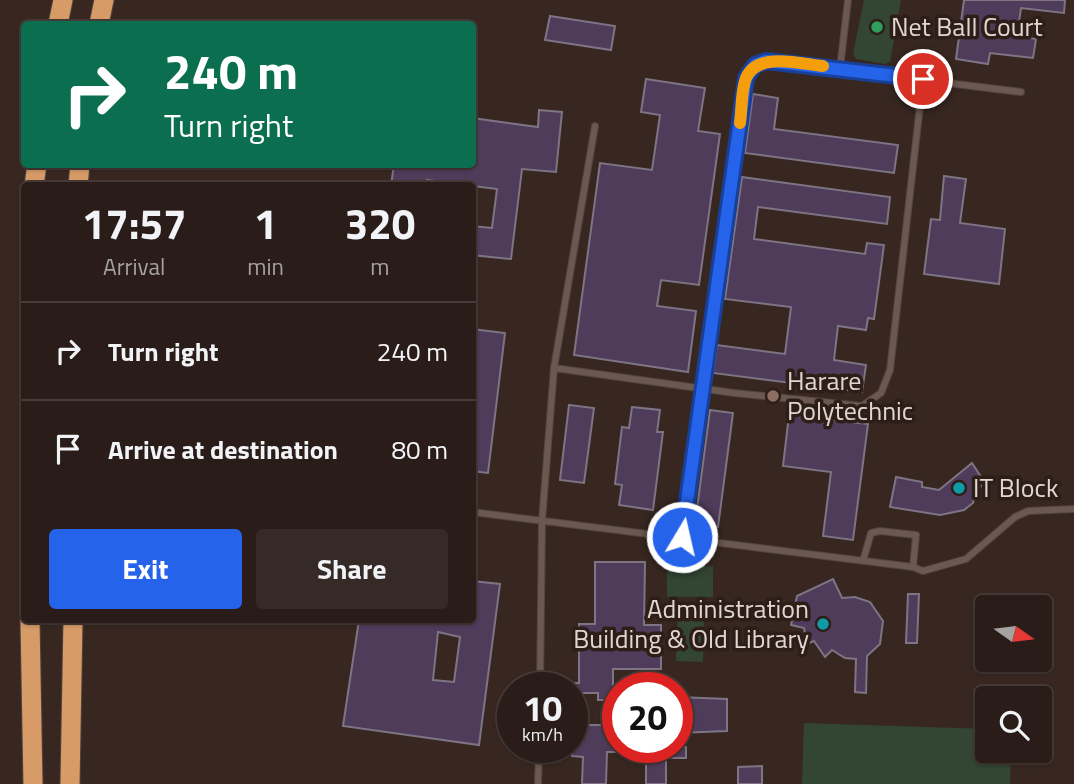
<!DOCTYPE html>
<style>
body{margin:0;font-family:"Titillium Web",sans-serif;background:#362a26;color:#f1f3f6;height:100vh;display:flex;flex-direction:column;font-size:26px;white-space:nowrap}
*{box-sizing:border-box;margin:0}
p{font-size:23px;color:#a5a2a2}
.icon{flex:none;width:38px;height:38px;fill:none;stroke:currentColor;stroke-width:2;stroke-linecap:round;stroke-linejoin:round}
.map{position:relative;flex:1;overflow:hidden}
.side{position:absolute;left:21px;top:182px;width:455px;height:441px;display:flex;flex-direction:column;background:#2a1d19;border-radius:7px;box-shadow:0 2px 5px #0004,0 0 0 2px #463b38}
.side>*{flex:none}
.hud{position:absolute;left:21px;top:21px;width:455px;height:147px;border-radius:7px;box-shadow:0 2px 5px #0004,0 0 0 2px #463b38;background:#0b6e4f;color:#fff;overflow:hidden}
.needle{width:46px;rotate:104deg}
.buttons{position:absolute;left:975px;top:595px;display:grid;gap:14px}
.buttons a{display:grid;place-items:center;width:77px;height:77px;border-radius:7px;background:#2a1d19;box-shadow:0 2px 5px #0004,0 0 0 2px #463b38;font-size:35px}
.speed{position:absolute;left:497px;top:672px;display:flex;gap:14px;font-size:35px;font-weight:700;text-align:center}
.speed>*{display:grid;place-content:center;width:91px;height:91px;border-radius:50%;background:#2a1d19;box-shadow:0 2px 5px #0004,0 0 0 2px #463b38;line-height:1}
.speed small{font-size:18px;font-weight:400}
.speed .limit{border:10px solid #d22;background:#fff;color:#111}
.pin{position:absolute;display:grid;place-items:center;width:60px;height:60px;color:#fff;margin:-30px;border:4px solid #fff;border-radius:50%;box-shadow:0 2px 7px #0007}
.me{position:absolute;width:77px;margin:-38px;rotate:9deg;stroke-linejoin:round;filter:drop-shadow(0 0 5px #0008)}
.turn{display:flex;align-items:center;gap:24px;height:147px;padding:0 28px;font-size:32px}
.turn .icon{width:91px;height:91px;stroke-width:2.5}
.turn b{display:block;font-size:49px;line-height:60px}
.eta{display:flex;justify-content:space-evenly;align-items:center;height:119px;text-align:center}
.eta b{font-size:42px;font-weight:700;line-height:49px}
.button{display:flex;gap:14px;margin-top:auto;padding:14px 28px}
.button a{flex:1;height:80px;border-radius:7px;background:#2563eb;color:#fff;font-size:28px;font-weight:700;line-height:80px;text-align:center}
.button a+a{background:#362a26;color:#f1f3f6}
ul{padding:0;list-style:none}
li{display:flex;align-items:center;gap:21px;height:98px;padding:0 28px;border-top:2px solid #463b38}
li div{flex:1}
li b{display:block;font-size:26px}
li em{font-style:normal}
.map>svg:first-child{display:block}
.green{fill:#334533}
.building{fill:#4f3c5b;stroke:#7d7484;stroke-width:2;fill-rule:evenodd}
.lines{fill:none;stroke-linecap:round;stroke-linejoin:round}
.service-casing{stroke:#51433f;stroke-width:8}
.trunk-casing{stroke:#51433f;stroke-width:21}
.service{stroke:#6b5851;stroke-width:6}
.trunk{stroke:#d69b66;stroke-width:19}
.route-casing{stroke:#184099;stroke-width:18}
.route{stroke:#2563eb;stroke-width:12}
.slow{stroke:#f59e0b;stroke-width:12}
.leisure-dot{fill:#2e9e5b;stroke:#2d1e18;stroke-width:2.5}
.education-dot{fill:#8d6e63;stroke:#2d1e18;stroke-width:2.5}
.culture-dot{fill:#0f9aa8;stroke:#2d1e18;stroke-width:2.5}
.labels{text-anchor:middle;stroke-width:7;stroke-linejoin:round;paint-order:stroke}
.poi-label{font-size:26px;fill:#e1d6d2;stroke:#2d1e18;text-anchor:start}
</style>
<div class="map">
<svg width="1074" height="784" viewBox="0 0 1074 784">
<rect width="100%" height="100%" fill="#382721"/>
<g class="green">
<polygon points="864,0 901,0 890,62 885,64 856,59 853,54"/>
<rect x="667" y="566" width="46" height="31"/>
<polygon points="678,610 704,611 703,662 676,661"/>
<polygon points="804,723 987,729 987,751 1011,751 1010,784 802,784"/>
</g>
<g class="building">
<polygon points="964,0 1065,0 1064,13 1021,8 1017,36 1036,39 1033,58 990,53 988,64 956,59"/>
<polygon points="550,16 615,26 611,50 545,40"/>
<polygon points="646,79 705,88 698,131 720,134 699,285 661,280 657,306 696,311 688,372 574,355 600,163 652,170 660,115 641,112"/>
<polygon points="753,94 778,98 774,129 898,145 894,173 745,153"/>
<polygon points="539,110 562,112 556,172 522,169 511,259 472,255 472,226 492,228 497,189 427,180 427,186 391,186 394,164 472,164 472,118 538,127"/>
<polygon points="944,176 966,179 960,223 1005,229 999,284 924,274 931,219 940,220"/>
<polygon points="742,177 890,197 887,224 758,207 754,239 865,254 867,243 884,245 874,319 868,318 866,330 838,326 834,360 866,365 862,392 713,373 717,345 785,354 791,307 725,299"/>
<polygon points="472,329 505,333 488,473 472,471"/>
<polygon points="569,405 594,408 584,483 560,480"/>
<polygon points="632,407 660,410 657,432 663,432 653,510 619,505 622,485 615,484 622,427 629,428"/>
<polygon points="710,410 733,413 718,527 695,524"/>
<polygon points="789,415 868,424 853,540 823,536 831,472 783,466"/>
<polygon points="972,463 985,483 976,490 973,503 964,510 940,515 890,507 896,477 922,482 922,487 939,490"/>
<polygon points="595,562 645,562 644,625 661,625 661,669 613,669 613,700 598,700 598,693 574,693 574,683 579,683 579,624 595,624"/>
<polygon points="833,579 842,598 855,597 870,602 883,621 880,644 867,656 866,693 855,692 856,659 845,658 832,650 825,657 814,641 807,644 804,628 791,625 797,596"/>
<path d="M 472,581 L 500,584 L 479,745 L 343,726 L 359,620 L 472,620 ZM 438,632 L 460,637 L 454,682 L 433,680 Z"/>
<polygon points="908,594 919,594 917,643 906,643"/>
<polygon points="677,697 727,699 727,731 677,733"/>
<polygon points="583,725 618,725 618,752 607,752 606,784 582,784 583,757 572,756 572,734 583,734"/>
<polygon points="646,747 686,747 686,758 666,758 666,784 646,784"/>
<polygon points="762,766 762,784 738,784 738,767"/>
</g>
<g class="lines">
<g class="service-casing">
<g id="service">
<polyline points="840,68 848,0"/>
<polyline points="554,368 734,393 862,406 881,393 890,370 923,79"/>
<polyline points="472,512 913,567 923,571 966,559 1015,517 1028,511 1074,509"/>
<polyline points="682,537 746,78 755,66 766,61 1021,92"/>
<polyline points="863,561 871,533 880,531 916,535 913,567"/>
<polyline points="540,688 542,521 554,368 595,126"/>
<polyline points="538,784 539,747"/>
</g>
</g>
<g class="trunk-casing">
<g id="trunk">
<polyline points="58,24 63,0"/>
<polyline points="99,24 104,0"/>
<polyline points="34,186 37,164"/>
<polyline points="78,186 80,164"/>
<polyline points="30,620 33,784"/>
<polyline points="70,784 73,620"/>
</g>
</g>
<use href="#service" class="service"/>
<use href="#trunk" class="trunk"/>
</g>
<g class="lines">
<g class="route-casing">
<polyline id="route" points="682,537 746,78 755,65 766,61 923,79"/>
</g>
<use href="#route" class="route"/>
<path class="slow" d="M 740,123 C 742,109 741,90 746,78 C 758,51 801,64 823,66"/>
</g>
<circle class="leisure-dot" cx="877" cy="27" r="7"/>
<circle class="education-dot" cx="773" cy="396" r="7"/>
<g class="culture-dot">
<circle cx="959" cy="488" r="7"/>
<circle cx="823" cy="624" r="7"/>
</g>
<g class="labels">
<g class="poi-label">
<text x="891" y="36">Net Ball Court</text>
<text x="787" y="390">Harare<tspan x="787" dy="30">Polytechnic</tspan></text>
<text x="973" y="497">IT Block</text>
<text x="809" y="618" text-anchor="end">Administration<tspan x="809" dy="30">Building &amp; Old Library</tspan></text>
</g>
</g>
</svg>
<div class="buttons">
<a><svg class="needle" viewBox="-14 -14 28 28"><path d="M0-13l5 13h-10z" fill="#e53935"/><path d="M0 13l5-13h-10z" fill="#a5a2a2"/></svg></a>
<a><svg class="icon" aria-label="search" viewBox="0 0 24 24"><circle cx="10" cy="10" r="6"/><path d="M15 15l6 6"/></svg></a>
</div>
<div class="speed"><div>10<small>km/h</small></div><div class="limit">20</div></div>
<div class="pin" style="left:923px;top:79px;background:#d93025"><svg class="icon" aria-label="arrive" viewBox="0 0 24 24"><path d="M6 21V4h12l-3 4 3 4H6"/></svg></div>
<svg class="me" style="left:682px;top:537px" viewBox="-20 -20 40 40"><circle r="17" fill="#2563eb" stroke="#fff" stroke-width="3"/><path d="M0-11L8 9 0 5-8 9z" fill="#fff"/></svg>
<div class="hud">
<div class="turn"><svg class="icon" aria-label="right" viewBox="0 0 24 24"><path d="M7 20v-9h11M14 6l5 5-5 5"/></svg><div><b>240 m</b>Turn right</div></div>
</div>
<section class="side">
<div class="eta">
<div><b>17:57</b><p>Arrival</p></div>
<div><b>1</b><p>min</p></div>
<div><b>320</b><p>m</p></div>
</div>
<ul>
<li><svg class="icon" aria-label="right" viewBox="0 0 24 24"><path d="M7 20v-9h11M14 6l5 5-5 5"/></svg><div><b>Turn right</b></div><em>240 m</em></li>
<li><svg class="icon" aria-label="arrive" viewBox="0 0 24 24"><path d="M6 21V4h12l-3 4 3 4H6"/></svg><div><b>Arrive at destination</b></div><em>80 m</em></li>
</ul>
<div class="button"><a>Exit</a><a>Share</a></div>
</section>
</div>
